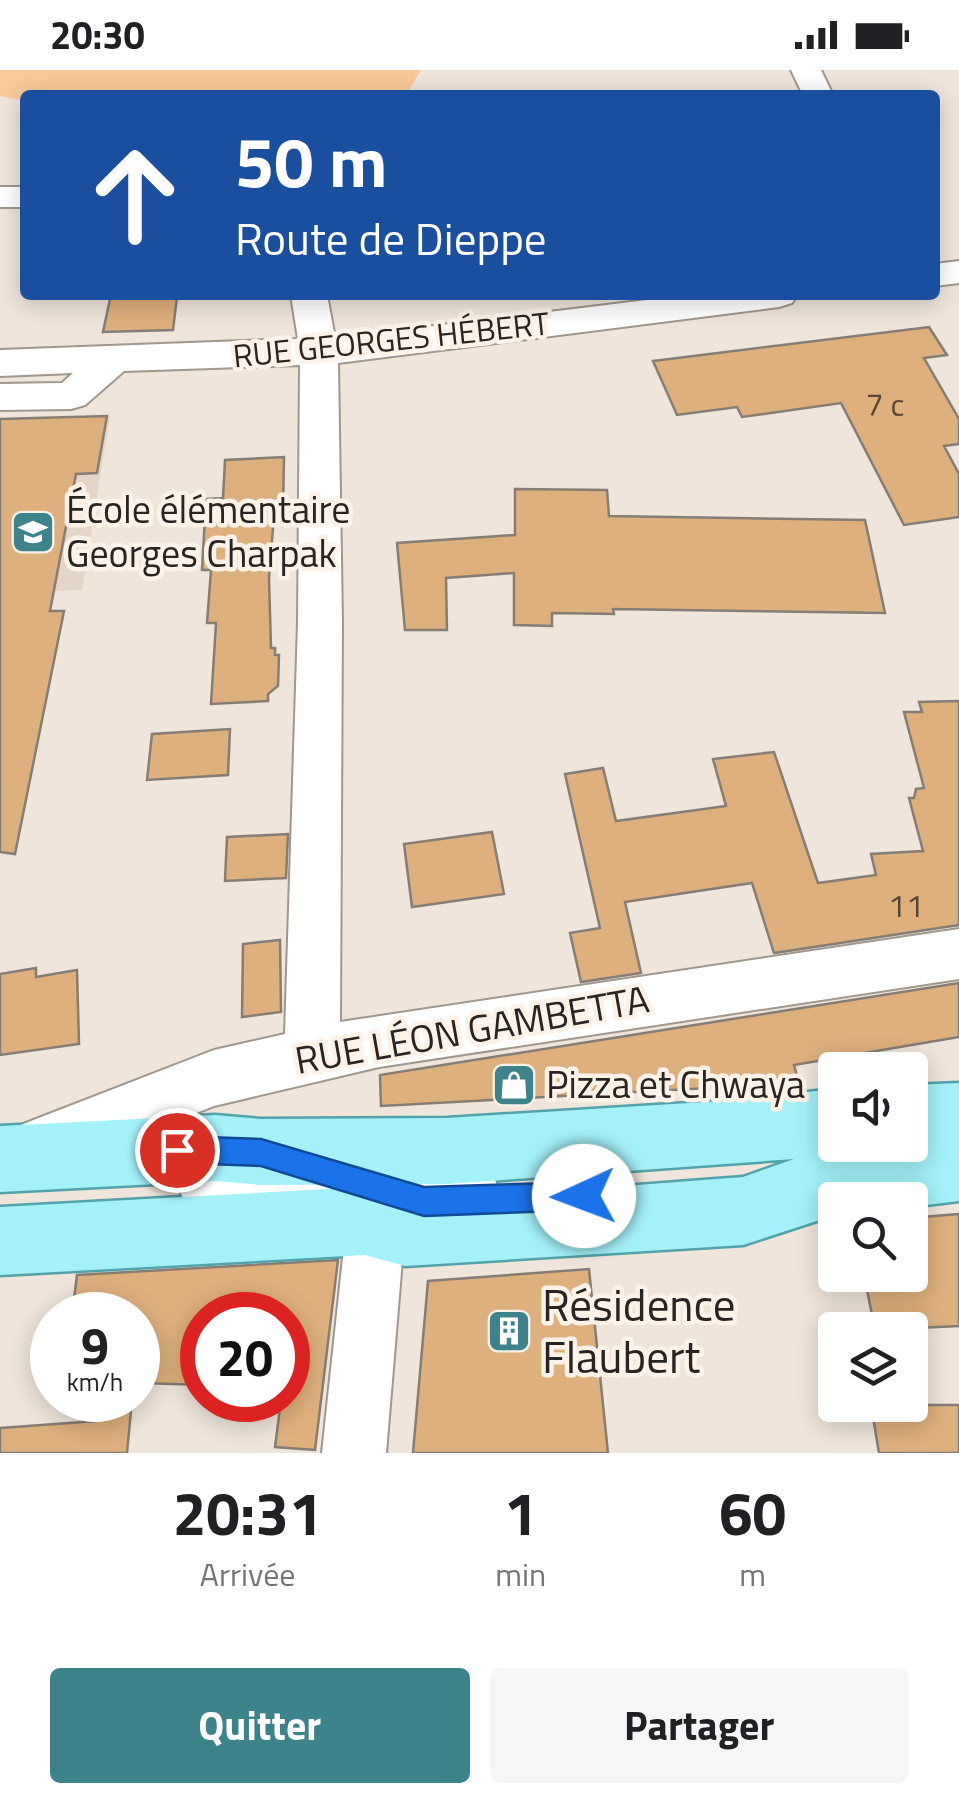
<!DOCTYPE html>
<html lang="fr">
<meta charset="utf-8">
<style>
body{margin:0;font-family:"Titillium Web",sans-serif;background:#f6f6f6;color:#202124;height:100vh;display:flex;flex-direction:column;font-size:38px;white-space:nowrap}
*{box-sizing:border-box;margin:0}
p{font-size:32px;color:#757577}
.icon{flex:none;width:55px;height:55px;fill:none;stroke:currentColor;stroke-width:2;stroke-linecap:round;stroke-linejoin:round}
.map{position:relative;height:1383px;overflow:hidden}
.sheet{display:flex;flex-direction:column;background:#fff;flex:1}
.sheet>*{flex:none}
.hud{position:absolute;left:20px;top:20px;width:920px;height:210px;border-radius:10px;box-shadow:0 5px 25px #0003;background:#1a4fa0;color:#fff;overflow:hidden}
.fabs{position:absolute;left:818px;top:982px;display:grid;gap:20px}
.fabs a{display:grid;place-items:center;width:110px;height:110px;border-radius:10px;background:#fff;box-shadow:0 5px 25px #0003;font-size:50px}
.speed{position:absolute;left:30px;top:1222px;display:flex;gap:20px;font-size:50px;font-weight:700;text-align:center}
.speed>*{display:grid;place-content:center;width:130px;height:130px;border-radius:50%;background:#fff;box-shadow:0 5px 25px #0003;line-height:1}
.speed small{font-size:25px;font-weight:400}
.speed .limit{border:15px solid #d22;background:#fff;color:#111}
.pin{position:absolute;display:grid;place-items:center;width:85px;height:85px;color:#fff;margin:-42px;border:5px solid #fff;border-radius:50%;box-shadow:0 2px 10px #0007}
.me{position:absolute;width:110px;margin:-55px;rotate:268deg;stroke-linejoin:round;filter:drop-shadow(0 0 8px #0008)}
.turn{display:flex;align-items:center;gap:35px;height:210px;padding:0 50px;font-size:45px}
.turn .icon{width:130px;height:130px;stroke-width:2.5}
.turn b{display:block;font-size:70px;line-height:85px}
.eta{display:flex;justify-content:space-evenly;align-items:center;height:170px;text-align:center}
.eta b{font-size:60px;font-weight:700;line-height:70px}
.primary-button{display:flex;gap:20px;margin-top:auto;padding:20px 50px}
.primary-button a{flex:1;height:115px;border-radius:10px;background:#3c838b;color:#fff;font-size:40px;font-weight:700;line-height:115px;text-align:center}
.primary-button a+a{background:#f6f6f6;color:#202124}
.status{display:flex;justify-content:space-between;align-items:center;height:70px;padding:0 50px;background:#fff;direction:ltr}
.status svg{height:28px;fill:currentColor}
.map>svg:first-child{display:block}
.built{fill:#e5d5c7}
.green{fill:#f8ca9a}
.building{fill:#deb07e;stroke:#867d74;stroke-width:2.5}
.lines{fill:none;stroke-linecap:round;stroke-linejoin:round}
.minor-casing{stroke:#a0978d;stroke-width:4}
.major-casing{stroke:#52a3ab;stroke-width:5}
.minor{fill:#fff;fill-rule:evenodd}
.major{fill:#a4f1fa;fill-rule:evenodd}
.route{fill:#1a73e8;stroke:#114b97;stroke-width:2.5}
.labels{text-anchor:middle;stroke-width:9;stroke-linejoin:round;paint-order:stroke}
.far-street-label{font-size:32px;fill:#282421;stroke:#fcf2e8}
.number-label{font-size:32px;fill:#564738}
.poi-label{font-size:38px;fill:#282421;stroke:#fcf2e8;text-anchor:start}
.street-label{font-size:38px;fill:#282421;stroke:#fcf2e8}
.near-poi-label{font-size:45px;fill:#282421;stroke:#fcf2e8;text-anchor:start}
</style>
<div class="status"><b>20:30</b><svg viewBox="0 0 49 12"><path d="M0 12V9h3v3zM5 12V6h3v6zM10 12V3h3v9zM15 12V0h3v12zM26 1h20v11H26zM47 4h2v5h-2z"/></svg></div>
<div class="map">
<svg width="959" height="1383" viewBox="0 0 959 1383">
<rect width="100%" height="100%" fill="#efe5da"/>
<polygon class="built" points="110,346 82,520 0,523 0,350"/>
<polygon class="green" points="0,0 421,0 406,25 25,25 25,31 0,26"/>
<g class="building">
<polygon points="177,227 173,260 103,262 110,229"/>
<polygon points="929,257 947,285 924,288 959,349 959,374 944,376 959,404 959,447 904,455 841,333 742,347 737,337 677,345 653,291"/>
<polygon points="107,346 97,403 76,404 50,541 64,541 15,784 0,782 0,349"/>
<polygon points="284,387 283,438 274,445 269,508 271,578 275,578 275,585 279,585 278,616 268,624 268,631 211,634 216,553 207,553 211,500 202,500 206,429 223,428 225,390"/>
<polygon points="515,419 607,420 609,446 865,450 885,543 613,539 614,544 552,543 552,556 514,555 514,503 446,508 447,560 405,560 397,473 515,465"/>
<polygon points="959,631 959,855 774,883 752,813 625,832 641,903 581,912 570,863 600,858 565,704 603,698 616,751 726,736 713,689 774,682 818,813 876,805 871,784 923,781 909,728 914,728 916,719 924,718 904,642 922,642 919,632"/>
<polygon points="230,659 228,705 147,710 152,664"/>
<polygon points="492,762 504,824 412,837 404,774"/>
<polygon points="288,764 286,808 225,811 227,767"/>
<polygon points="280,870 281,942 242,947 243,874"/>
<polygon points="36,898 36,907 77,900 79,974 0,985 0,904"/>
<polygon points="959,913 959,967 794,995 799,1013 381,1036 380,1005"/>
<polygon points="959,1144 959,1256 875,1260 864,1205 910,1205 910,1148"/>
<polygon points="338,1190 315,1380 275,1377 281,1330 288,1330 288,1245 202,1245 202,1315 144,1313 138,1245 72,1245 77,1205"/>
<polygon points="589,1199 608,1383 413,1383 428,1211"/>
<polygon points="98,1330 132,1330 127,1383 0,1383 0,1358 96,1351"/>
<polygon points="871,1335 959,1335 959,1383 879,1383"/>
</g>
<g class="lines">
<g class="minor-casing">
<g id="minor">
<polygon points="791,0 821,0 833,25 803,25"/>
<rect x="0" y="117" width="25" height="20"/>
<polygon points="959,191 959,213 935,216 935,194"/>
<polygon points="291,225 327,225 335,268 688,225 797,225 792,233 779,237 338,293 342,553 340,952 959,859 959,909 379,997 214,1036 0,1121 0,1063 214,980 285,964 298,553 300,295 124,301 85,335 71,339 0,340 0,314 62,313 73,303 0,306 0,280 298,269"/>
<polygon points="302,1065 405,1096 474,1102 495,1110 503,1131 495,1152 474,1160 405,1154 386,1383 322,1383 345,1169 341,1170 274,1145 203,1137 183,1128 174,1108 183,1088 203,1079 276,1088 282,1074"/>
</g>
</g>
<g class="major-casing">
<polygon id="major" points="959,1013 959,1131 910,1137 910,1130 835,1130 835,1145 743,1175 405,1196 365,1185 0,1205 0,1137 365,1117 405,1128 532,1123 743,1107 794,1089 447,1114 261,1115 215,1111 0,1122 0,1056 215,1045 261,1049 447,1048 721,1031 835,1019 835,1075 910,1075 910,1015"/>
</g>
<use href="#minor" class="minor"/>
<use href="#major" class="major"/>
</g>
<polygon class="route" points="177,1066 261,1069 424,1117 584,1112 594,1116 598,1126 594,1136 584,1140 424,1146 261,1096 177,1093 167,1089 163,1080 167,1070"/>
<defs>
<g id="school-square" transform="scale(2.25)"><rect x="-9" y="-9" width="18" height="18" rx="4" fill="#3c838b" stroke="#fcf2e8"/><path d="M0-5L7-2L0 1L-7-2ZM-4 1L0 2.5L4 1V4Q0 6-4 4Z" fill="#fff"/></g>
<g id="shop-square" transform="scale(2.25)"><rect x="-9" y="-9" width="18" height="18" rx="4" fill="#3c838b" stroke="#fcf2e8"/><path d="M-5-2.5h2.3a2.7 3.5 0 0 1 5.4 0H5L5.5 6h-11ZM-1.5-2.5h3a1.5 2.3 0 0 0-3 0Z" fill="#fff"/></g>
<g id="building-square" transform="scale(2.25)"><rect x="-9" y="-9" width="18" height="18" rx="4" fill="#3c838b" stroke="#fcf2e8"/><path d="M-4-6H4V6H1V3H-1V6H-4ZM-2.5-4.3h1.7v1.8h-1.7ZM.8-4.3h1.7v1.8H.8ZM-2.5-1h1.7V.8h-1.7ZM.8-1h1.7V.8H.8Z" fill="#fff"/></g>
</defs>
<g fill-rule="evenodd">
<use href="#school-square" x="33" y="462"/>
<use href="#shop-square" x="514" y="1015"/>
<use href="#building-square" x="509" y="1261"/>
</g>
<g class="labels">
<g class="far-street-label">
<text transform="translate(391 270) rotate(-6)" y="11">RUE GEORGES HÉBERT</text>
</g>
<g class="number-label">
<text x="885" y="346">7 c</text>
<text x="906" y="847">11</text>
</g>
<g class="poi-label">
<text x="66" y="453">École élémentaire<tspan x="66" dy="44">Georges Charpak</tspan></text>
<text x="546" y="1028">Pizza et Chwaya</text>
</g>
<g class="street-label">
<text transform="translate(472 960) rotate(-10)" y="13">RUE LÉON GAMBETTA</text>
</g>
<g class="near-poi-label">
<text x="542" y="1251">Résidence<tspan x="542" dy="52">Flaubert</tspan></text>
</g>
</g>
</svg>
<div class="fabs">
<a><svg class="icon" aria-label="sound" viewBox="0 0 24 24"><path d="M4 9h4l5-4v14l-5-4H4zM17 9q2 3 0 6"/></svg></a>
<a><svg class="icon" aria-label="search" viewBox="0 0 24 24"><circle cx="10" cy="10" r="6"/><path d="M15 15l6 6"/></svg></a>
<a><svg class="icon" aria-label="layers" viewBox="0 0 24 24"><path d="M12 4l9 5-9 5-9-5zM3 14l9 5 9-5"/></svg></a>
</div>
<div class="speed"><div>9<small>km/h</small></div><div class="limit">20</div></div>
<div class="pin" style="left:177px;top:1080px;background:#d93025"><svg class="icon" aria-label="arrive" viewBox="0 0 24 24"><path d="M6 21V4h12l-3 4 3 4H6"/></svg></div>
<svg class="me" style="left:584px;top:1126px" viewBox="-20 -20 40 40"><circle r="19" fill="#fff"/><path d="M0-13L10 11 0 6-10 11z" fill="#1a73e8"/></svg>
<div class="hud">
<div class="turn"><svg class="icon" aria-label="ahead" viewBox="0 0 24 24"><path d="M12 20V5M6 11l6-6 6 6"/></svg><div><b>50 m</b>Route de Dieppe</div></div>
</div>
</div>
<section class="sheet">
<div class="eta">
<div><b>20:31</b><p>Arrivée</p></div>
<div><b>1</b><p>min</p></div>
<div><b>60</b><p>m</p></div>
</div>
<div class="primary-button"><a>Quitter</a><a>Partager</a></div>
</section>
